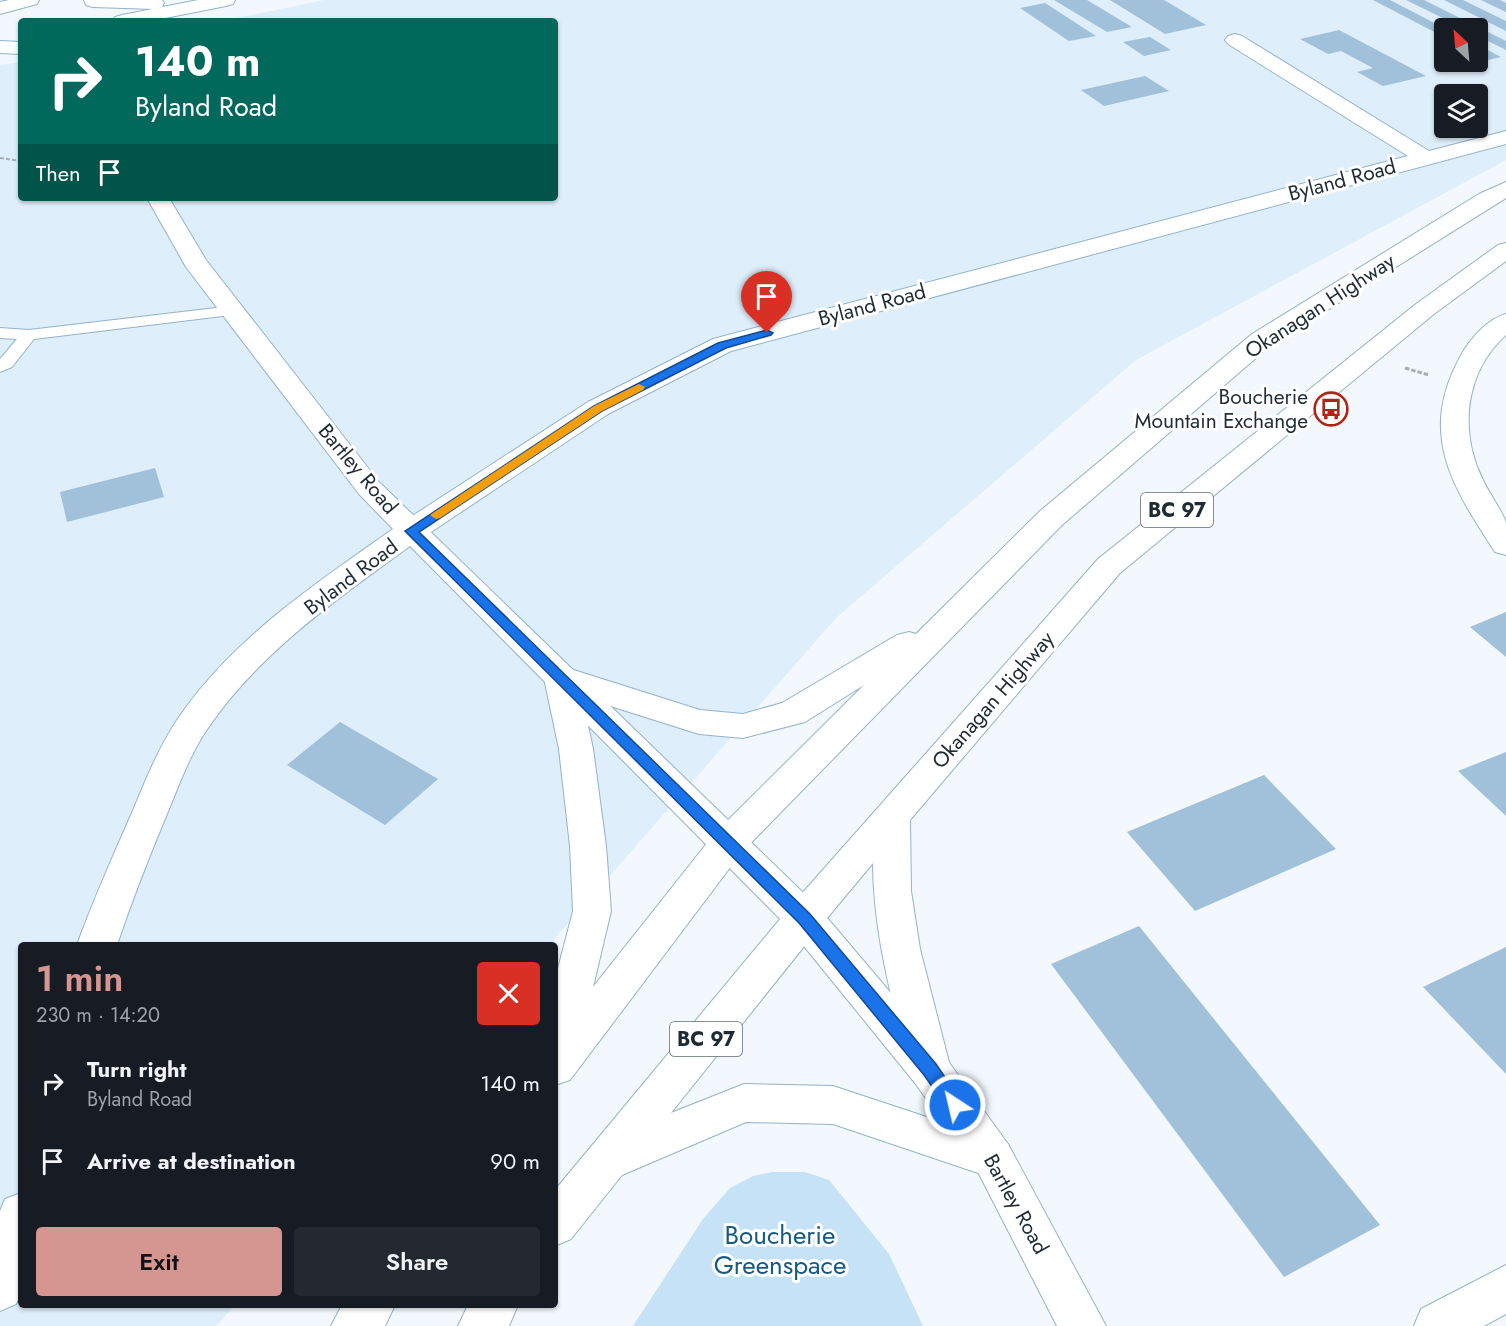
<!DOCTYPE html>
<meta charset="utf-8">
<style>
body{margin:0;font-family:Jost,sans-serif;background:#242831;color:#f1f3f6;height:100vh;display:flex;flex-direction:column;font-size:22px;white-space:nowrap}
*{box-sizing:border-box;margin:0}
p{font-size:20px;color:#9ea1a6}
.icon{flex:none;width:33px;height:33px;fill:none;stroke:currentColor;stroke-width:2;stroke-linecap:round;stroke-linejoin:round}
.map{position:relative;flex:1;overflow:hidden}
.side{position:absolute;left:18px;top:942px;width:540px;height:366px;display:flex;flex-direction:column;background:#171b24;border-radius:6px;box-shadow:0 2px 4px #0004}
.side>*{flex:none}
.guide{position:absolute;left:18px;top:18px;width:540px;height:183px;border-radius:6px;box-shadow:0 2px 4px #0004;background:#00695c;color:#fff;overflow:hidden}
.needle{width:39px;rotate:334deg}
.fabs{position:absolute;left:1434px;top:18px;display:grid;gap:12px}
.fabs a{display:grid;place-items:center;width:54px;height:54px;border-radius:6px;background:#171b24;box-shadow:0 2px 4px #0004;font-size:30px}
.pin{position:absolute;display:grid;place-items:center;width:51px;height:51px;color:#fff;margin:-62px -26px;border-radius:50% 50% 50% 0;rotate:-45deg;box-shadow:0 0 6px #0007}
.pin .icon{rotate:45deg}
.me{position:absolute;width:66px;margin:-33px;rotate:325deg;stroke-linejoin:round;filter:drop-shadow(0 0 4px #0008)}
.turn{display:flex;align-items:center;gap:21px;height:126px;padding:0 18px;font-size:27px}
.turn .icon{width:78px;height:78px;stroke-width:2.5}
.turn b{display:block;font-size:42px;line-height:51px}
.then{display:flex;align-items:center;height:57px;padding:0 18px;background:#0003;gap:12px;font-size:22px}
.round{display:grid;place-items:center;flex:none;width:63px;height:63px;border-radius:6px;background:#242831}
.headline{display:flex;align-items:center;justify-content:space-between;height:102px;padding:0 18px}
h1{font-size:36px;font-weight:600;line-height:45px;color:#d59691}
.button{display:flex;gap:12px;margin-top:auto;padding:12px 18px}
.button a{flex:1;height:69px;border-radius:6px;background:#d59691;color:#111;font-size:24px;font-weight:600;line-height:69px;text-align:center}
.button a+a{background:#242831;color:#f1f3f6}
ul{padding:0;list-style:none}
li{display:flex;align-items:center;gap:18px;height:78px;padding:0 18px}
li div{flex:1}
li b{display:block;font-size:22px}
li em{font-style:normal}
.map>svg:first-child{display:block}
.built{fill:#deeefa;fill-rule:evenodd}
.green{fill:#c6e2f7}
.building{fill:#a0c1d9}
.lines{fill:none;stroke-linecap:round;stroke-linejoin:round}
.service-casing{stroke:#92b3ca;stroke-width:2}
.minor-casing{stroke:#92b3ca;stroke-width:2}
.tertiary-casing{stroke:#92b3ca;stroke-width:2}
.secondary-casing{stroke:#92b3ca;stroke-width:2}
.trunk-casing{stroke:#92b3ca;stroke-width:2}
.path-far1{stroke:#a6aeb5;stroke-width:2;stroke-dasharray:4 2;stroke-linecap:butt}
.path{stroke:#a6aeb5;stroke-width:3;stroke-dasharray:4.5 2;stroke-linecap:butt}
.service{fill:#fff;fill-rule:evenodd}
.minor{fill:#fff;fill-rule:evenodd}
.tertiary{fill:#fff;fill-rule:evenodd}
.secondary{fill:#fff;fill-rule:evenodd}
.trunk{fill:#fff;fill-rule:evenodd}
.route{fill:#1a73e8;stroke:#114b97;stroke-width:1.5}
.slow{fill:#f59e0b}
.labels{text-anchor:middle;stroke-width:6;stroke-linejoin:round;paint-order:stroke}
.shield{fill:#fff;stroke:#626b72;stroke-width:1.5}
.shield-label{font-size:20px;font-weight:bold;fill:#1f2c35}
.street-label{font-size:21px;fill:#1f2c35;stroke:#fff}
.poi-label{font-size:21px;fill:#1f2c35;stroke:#fff;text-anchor:end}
.near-park-label{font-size:26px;fill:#165b83;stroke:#fff}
</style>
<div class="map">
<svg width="1506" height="1326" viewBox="0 0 1506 1326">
<rect width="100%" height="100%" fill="#f2f8fd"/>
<path class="built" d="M 324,0 L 1506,0 L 1506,160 L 1136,360 L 836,618 L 549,945 L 21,945 L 21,1305 L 235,1305 L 216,1326 L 0,1326 L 0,65 L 21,62 L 21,198 L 555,198 L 555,21 L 222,21 ZM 1444,28 L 1478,28 L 1478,62 L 1444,62 ZM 1444,94 L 1478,94 L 1478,128 L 1444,128 Z"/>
<polygon class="green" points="773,1172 805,1172 829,1180 889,1254 923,1326 633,1326 703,1219 730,1188 753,1176"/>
<g class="building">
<polygon points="1054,0 1087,0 1132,27 1107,32"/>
<polygon points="1110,0 1164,0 1206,25 1165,34"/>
<polygon points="1373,0 1390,0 1444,28 1444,37"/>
<polygon points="1406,0 1424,0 1506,41 1506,50 1478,36 1478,28 1463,28"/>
<polygon points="1444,0 1463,0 1506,21 1506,31"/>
<polygon points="1481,0 1500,0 1506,3 1506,12"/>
<polygon points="1045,3 1096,36 1069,41 1020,8"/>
<polygon points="1339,30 1426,76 1383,86 1357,72 1373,68 1341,51 1328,54 1300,39"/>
<polygon points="1150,37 1171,50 1144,56 1123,42"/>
<polygon points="1478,45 1501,57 1488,60 1478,54"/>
<polygon points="1145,76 1169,91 1104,106 1081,90"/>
<polygon points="155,468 164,497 67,522 60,492"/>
<polygon points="1506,612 1506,657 1470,627"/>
<polygon points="340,722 438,779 385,825 287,765"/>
<polygon points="1506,752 1506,816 1458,771"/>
<polygon points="1264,775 1336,849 1195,911 1127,832"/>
<polygon points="1139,926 1380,1225 1284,1277 1051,964"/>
<polygon points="1506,947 1506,1074 1423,987"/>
</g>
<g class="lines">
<g class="service-casing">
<polygon id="service" points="233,306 239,308 241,311 239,314 34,339 12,367 0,372 0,359 17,339 0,338 0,328 29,330"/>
</g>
<g class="minor-casing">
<g id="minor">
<polygon points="1235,34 1242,36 1429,151 1506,131 1506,144 731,351 608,414 422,538 411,541 400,538 396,531 400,524 588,402 713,339 1408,156 1228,44 1225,40 1228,36"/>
<path d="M 1506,314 L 1506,335 C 1465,372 1459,430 1482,478 C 1487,490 1503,512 1506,523 C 1506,532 1506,545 1506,555 L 1495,552 C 1452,486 1418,434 1460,357 C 1469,340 1487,319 1506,314 Z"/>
</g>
</g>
<g class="tertiary-casing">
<g id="tertiary">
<path d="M 147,198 L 169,198 L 206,260 L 379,482 L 818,907 L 945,1057 L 1008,1144 L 1106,1326 L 1057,1326 L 978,1172 L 915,1083 L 790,929 L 410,546 C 338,598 259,653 208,728 C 190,754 179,785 167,814 C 149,857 132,900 117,945 L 77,945 C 93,901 112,858 131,815 C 146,779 161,741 184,710 C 238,635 319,581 393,529 L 359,494 L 186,267 Z"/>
<polygon points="21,1193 21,1293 16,1304 0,1311 0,1211 5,1199"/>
<polygon points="1506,1265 1506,1314 1484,1326 1414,1326 1421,1309"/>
</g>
</g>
<g class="secondary-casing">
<g id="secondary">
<polygon points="9,0 39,0 37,4 0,14 0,2"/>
<polygon points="84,0 162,0 164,3 162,7 155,9 93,7 86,5"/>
<polygon points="198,0 235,0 233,4 226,6 150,21 112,21 115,17 122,15"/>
<polygon points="0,41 21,42 21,54 0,53"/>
</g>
</g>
<g class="trunk-casing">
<g id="trunk">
<path d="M 1506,182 L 1506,198 L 1270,346 L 1062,525 L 741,853 L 570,1080 L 555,1085 L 555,980 L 573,911 L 570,846 L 559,749 L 544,678 L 549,670 L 561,666 L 700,710 L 743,714 L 782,703 L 897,635 L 909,632 L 916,634 L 1040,511 L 1252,334 L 1479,194 ZM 864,685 L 715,833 L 593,987 L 611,911 L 606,846 L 593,749 L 582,697 L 699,734 L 743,738 L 805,722 Z"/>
<path d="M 1506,243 L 1506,261 L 1434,314 L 1120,573 L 910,820 L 911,891 L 920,949 L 951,1070 L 945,1083 L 930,1088 L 915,1083 L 909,1070 C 893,1002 873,934 873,863 L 818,929 L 671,1113 L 744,1084 L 833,1086 L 1008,1144 L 1015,1158 L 1008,1172 L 993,1178 L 833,1124 L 746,1122 L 622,1175 L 571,1239 L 555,1246 L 555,1190 L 790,907 L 1098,559 L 1416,304 L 1498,245 Z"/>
<polygon points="342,1305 395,1305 385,1326 331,1326"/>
<polygon points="468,1305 518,1305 509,1326 458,1326"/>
</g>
</g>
<polyline class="path-far1" points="0,158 21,161"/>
<polyline class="path" points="1405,368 1429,375"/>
<use href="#service" class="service"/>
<use href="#minor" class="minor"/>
<use href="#tertiary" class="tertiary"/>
<use href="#secondary" class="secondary"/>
<use href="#trunk" class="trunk"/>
</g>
<polygon class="route" points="767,330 773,333 771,335 726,348 602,411 419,532 810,914 936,1064 964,1105 961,1111 955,1113 949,1111 924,1075 799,923 405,531 594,406 718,343"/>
<polygon class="slow" points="639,384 645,387 643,390 602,411 440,518 436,519 430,515 594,406"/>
<defs>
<g id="bus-ring" transform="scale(1.725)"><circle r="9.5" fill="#fff" stroke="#b22416" stroke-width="1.5"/><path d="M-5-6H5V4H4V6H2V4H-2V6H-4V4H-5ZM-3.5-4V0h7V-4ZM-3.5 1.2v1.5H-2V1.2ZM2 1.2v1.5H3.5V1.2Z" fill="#b22416"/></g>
</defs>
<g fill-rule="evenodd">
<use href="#bus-ring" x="1331" y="409"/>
</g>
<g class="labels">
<g class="shield">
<rect x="1141" y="493" width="72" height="34" rx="4.5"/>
<rect x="670" y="1022" width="72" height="34" rx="4.5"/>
</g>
<g class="shield-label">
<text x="1177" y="517">BC 97</text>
<text x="706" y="1046">BC 97</text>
</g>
<g class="street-label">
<text transform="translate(1342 180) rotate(-15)" y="7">Byland Road</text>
<text transform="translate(872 305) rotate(-15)" y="7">Byland Road</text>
<text transform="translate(1320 306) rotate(-33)" y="7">Okanagan Highway</text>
<text transform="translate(358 469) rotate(50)" y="7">Bartley Road</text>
<text transform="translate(351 577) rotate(-37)" y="7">Byland Road</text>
<text transform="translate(993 700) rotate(-49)" y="7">Okanagan Highway</text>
<text transform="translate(1016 1204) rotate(61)" y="7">Bartley Road</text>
</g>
<g class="poi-label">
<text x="1308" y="404">Boucherie<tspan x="1308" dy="24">Mountain Exchange</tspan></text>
</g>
<g class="near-park-label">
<text x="780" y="1244">Boucherie<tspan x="780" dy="30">Greenspace</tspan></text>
</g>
</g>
</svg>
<div class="fabs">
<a><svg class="needle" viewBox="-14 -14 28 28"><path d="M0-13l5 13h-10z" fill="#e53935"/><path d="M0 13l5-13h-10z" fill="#9ea1a6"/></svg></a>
<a><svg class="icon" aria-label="layers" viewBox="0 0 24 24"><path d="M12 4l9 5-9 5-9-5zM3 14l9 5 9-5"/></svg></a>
</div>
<div class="pin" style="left:767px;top:333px;background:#d93025"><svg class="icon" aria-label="arrive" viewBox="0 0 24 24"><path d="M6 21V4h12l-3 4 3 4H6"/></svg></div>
<svg class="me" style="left:955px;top:1105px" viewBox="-20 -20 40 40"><circle r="17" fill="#1a73e8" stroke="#fff" stroke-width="3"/><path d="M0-11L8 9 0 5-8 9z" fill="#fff"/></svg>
<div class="guide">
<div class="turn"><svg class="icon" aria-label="right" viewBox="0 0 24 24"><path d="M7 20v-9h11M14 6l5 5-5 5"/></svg><div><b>140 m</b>Byland Road</div></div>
<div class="then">Then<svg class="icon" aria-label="arrive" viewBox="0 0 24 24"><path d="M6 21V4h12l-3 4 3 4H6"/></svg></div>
</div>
<section class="side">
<div class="headline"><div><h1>1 min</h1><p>230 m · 14:20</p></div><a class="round" style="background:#d93025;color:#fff"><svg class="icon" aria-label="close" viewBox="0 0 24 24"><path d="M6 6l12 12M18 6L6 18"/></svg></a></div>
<ul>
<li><svg class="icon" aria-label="right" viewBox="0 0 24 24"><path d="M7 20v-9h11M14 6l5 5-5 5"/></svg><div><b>Turn right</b><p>Byland Road</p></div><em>140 m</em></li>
<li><svg class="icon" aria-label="arrive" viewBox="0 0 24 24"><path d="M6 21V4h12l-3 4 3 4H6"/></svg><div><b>Arrive at destination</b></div><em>90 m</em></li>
</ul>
<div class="button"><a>Exit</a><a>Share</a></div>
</section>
</div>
